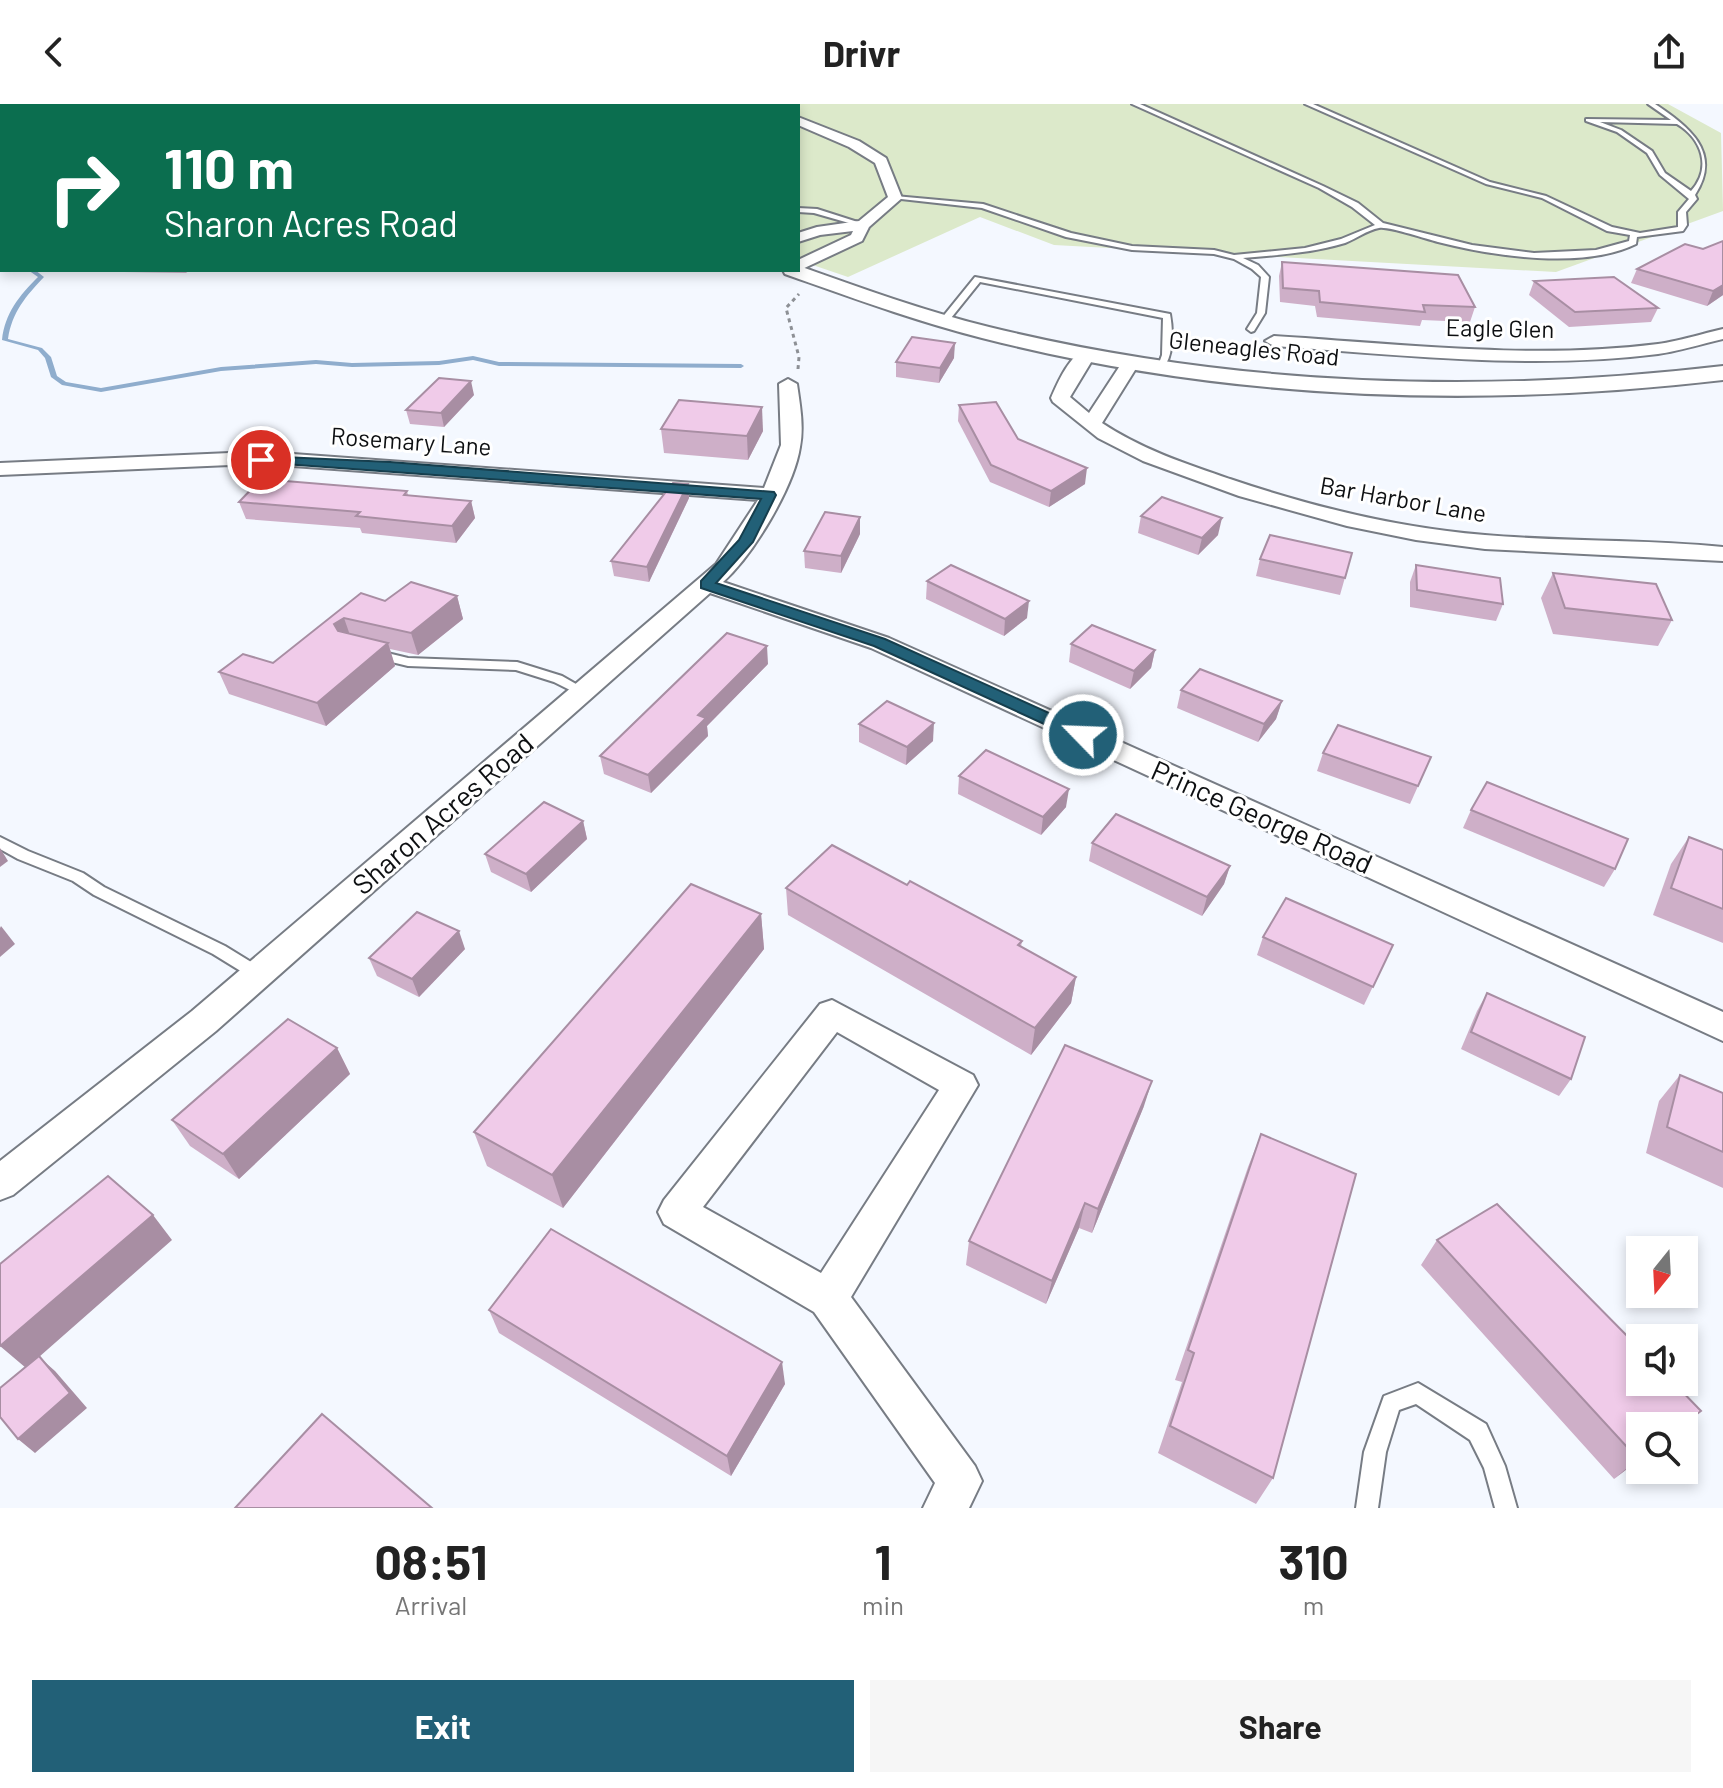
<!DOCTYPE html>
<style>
body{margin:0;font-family:Barlow,sans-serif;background:#f6f6f6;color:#222;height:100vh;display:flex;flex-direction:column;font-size:30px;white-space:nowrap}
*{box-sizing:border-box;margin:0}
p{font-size:26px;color:#767676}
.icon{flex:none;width:44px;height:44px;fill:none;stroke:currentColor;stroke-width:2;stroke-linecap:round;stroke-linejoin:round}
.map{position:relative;height:1404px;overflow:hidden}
.sheet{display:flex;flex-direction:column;background:#fff;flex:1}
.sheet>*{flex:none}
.hud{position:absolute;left:0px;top:0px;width:800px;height:168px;box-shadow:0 4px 12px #0003;background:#0b6e4f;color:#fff;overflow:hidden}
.needle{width:52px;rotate:198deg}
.tools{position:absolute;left:1626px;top:1132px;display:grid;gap:16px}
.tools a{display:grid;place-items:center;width:72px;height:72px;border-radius:0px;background:#fff;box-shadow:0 4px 12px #0003;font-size:40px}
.pin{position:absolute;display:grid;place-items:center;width:68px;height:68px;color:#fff;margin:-34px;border:4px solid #fff;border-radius:50%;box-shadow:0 2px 8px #0007}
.me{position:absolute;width:88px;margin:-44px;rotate:294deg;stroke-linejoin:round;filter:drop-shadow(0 0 6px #0008)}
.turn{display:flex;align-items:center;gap:28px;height:168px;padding:0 32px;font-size:36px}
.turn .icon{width:104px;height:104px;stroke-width:2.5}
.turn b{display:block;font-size:56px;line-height:68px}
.eta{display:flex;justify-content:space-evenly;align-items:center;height:136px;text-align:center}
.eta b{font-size:48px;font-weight:700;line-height:56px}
.primary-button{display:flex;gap:16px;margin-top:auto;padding:16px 32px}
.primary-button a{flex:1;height:92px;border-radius:0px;background:#226077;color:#fff;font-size:32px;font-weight:700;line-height:92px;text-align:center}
.primary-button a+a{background:#f6f6f6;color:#222}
header{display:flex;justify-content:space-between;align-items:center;height:104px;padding:0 32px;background:#fff;font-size:36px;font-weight:700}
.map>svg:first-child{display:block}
.green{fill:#dce9ca}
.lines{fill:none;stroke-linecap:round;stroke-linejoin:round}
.stream{fill:#8fadcd;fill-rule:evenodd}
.service-casing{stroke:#777c84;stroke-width:4}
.minor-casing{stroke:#777c84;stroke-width:4}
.tertiary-casing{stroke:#777c84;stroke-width:4}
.path{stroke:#8d9095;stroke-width:3;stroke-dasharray:4 4;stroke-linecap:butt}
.service{fill:#fff;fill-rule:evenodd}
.minor{fill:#fff;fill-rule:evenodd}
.tertiary{fill:#fff;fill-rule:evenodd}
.wall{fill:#ceafc8}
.shaded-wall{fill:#a88ea3}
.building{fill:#f0cbe9;stroke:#a88ea3;stroke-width:2}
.route{fill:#226077;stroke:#163e4d;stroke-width:2}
.labels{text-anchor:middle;stroke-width:6;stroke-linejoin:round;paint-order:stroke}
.far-street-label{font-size:24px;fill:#0d0f11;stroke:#fff}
.street-label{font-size:28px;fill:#0d0f11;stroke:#fff}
</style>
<header><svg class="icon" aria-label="back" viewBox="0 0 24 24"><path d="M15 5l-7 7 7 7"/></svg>Drivr<svg class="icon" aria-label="share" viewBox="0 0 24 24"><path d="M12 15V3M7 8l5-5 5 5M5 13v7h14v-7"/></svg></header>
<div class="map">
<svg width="1723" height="1404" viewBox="0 0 1723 1404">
<rect width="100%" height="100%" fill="#f4f8ff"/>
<polygon class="green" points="233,0 1668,0 1721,29 1723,107 1556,168 1054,141 980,113 848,173 798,156 798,2"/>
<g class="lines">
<g class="stream">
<rect x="0" y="157" width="2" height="4"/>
<path d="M 28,166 L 35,166 L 44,173 C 26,192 12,208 8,235 L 42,244 L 51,253 L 57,272 L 66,278 L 101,284 L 221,263 L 316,256 L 352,259 L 439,257 L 473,252 L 499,258 L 741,260 L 744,262 L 741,264 L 499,262 L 473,256 L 439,261 L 352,263 L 316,260 L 221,267 L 101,288 L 62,281 L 51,273 L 45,254 L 38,246 L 2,236 C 5,209 19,192 38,173 Z"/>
</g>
<g class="service-casing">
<g id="service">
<polygon points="689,0 695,0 688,2"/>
<path d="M 1132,0 L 1140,0 L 1323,82 L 1358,99 L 1383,119 L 1472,141 L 1534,149 L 1596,146 L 1629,137 L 1630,131 L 1607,127 L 1542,94 L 1486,80 L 1305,0 L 1313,0 L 1490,78 L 1546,92 L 1612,123 L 1640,129 L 1678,123 L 1678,108 L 1689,95 L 1660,71 L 1647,49 L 1617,28 L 1586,17 L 1586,15 L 1671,16 L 1648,0 L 1655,0 C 1688,22 1723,48 1695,91 L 1697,95 L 1686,108 L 1687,121 L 1683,127 L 1637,133 L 1636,140 C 1583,166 1493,152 1438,138 C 1426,135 1388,122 1379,124 C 1367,126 1356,135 1345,139 C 1312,149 1277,151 1243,154 L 1258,161 L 1269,173 L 1265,209 L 1254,227 L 1251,228 L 1247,225 L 1257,209 L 1261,173 L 1252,165 L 1234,155 L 1214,150 L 1132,146 L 1066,133 L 982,104 L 892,94 L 895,92 L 983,100 L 1071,129 L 1132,142 L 1214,146 L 1234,151 L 1305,144 L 1341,135 L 1375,121 L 1352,103 L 1319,84 ZM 1600,18 L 1677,20 C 1702,35 1712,64 1691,87 L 1665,69 L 1652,47 L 1621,26 Z"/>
<polygon points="798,104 817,105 867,121 863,123 814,109 798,108"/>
<path d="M 975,173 L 1170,210 C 1173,226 1174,254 1162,265 L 1158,262 L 1162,251 L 1163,214 L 980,178 L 947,219 L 941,219 L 941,215 Z"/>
<polygon points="375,546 408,554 517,558 562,572 590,588 588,591 580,591 554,578 516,566 408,562 371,553 369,550 371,547"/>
<polygon points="0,733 28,747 83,769 104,783 225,842 264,866 266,870 264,874 258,876 252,874 213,850 94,791 73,777 18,755 0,745"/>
<polygon points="1418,1279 1486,1320 1505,1362 1517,1404 1495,1404 1484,1364 1470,1336 1416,1300 1399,1306 1386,1348 1378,1404 1356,1404 1364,1348 1384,1292"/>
</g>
</g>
<g class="minor-casing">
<g id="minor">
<polygon points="751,0 767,0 768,2 752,2"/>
<polygon points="798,13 859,37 886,54 902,94 869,123 862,137 798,167 795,166 798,166 798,156 851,131 853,127 820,131 798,138 798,129 817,123 859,117 888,93 875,59 849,43 798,21"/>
<rect x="0" y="88" width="2" height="8"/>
<path d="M 1723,225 L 1723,235 C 1701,240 1680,247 1658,250 C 1531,266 1401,251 1274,242 L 1265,237 L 1274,232 C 1401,240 1531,256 1658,240 C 1680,237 1701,230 1723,225 Z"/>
<path d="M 1087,245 L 1096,250 L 1070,293 L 1089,309 L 1125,254 L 1137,254 L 1140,258 L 1102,319 C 1141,345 1186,360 1230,375 C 1313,403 1398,424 1485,431 C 1565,438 1644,435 1723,443 L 1723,457 L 1485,445 L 1416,436 L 1347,422 L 1239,392 L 1143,357 L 1098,334 L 1053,298 L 1051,294 C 1058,278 1070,250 1087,245 Z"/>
<path d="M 788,275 L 797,280 C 800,301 804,322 800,343 C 794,383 753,451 723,478 L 889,534 L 1723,908 L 1723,937 L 871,544 L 710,489 L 216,927 L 13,1091 L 0,1096 L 0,1057 L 192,907 L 716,460 L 758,396 L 293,362 L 230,361 L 0,371 L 0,359 L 230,349 L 293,350 L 764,384 L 781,341 L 779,280 Z"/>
<path d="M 832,896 L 973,971 L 978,981 L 851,1193 L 975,1362 L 982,1377 L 969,1404 L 923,1404 L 935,1379 L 814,1208 L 664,1120 L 658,1108 L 664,1096 L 820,900 ZM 837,928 L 939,986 L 821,1169 L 703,1103 Z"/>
</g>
</g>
<g class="tertiary-casing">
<g id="tertiary">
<polygon points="192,0 214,0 215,2 193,2"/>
<path d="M 799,162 C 861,184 924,207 989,223 C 1230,282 1477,291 1723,262 L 1723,276 C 1475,305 1225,296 982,234 C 915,217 850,193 785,170 L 783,166 L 798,166 Z"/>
</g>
</g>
<polyline class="path" points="798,265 799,253 786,204 799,190"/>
<use href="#service" class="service"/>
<use href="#minor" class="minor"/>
<use href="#tertiary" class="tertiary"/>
</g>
<g class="wall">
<polygon points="1685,140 1723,191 1707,202 1631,179 1637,165"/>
<polygon points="1282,158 1475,203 1470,218 1422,216 1420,222 1317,213 1315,202 1280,198 1279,172"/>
<polygon points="123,166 190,166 186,169 124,168"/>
<polygon points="1534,177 1658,204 1651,218 1569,223 1529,191"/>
<polygon points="954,254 939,279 896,273 896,258"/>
<polygon points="474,291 444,323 410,320 406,306"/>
<polygon points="959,301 1018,335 1085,380 1049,403 990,378 958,317"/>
<polygon points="661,325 763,327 748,356 664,349"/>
<polygon points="688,380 689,394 649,478 614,472 611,457"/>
<polygon points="407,387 408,391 471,397 475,414 456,439 362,429 360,424 246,415 239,398"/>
<polygon points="1141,412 1218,431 1198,451 1138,429"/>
<polygon points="860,430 841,469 805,464 804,447"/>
<polygon points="1352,449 1340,491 1256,472 1260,455"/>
<polygon points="1416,461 1503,500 1496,517 1410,503 1410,478"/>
<polygon points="1553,469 1672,516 1658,542 1553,530 1541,494"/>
<polygon points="927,477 1027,514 1004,532 926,495"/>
<polygon points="361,489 385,497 457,492 463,515 418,551 390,545 395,562 326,622 229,590 219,568 273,559"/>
<polygon points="1071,540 1155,546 1151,564 1130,585 1069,558"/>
<polygon points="768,560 707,622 708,632 651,689 604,670 600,652"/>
<polygon points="1181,586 1282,597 1276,615 1258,638 1177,604"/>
<polygon points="859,620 933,637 906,661 859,638"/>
<polygon points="1323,649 1431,653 1410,700 1317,667"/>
<polygon points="959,672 1066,703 1041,731 958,690"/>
<polygon points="1471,706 1615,765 1604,783 1463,724"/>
<polygon points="583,717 587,735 531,788 491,768 485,750"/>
<polygon points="1689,733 1723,746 1723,839 1653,811 1671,760"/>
<polygon points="1092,739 1230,762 1224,780 1202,812 1089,757"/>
<polygon points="907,781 1022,837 1021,843 1076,873 1071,899 1031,951 788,811 786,784"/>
<polygon points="761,810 764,845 563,1104 487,1062 474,1028"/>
<polygon points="1263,833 1393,841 1364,901 1257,851"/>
<polygon points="465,845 419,893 377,872 369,854"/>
<polygon points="1487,889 1571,975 1559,992 1461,945 1477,907"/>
<polygon points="337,944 350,970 239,1075 190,1042 172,1016"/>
<polygon points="1680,971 1723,989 1723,1084 1646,1049 1659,997"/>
<polygon points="1144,1002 1092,1129 1079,1124 1046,1200 966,1161 969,1137"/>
<polygon points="1261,1030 1273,1374 1256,1400 1158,1349 1182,1278 1175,1276 1248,1063"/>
<polygon points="1437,1136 1701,1307 1683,1322 1640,1322 1640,1355 1614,1375 1421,1161"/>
<polygon points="489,1206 785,1280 731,1372 499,1229"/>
</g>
<g class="shaded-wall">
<polygon points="1723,181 1723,191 1707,202 1713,187"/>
<polygon points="955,239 954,254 939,279 940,264"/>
<polygon points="471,277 474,291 444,323 441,309"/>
<polygon points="762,303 763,327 748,356 747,332"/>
<polygon points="1087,364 1085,380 1049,403 1051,387"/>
<polygon points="688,380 689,394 649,478 647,463"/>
<polygon points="471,397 475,414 456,439 452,422"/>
<polygon points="860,413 860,430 841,469 841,452"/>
<polygon points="1222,414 1218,431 1198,451 1202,434"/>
<polygon points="457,492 463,515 418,551 411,529"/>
<polygon points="1029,497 1027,514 1004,532 1005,515"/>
<polygon points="344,514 352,537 342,542 334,520"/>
<polygon points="388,539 395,562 326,622 317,599"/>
<polygon points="767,542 768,560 707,622 708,632 651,689 648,671 698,611"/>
<polygon points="1155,546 1151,564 1130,585 1134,567"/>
<polygon points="1282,597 1276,615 1258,638 1264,620"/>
<polygon points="934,619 933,637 906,661 907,643"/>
<polygon points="1069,685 1066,703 1041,731 1043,713"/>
<polygon points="583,717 587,735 531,788 526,770"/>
<polygon points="0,744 8,757 0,763"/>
<polygon points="1230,762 1224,780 1202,812 1207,793"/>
<polygon points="761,810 764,845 563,1104 552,1071"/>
<polygon points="1,822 15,840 0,853 0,824"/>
<polygon points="459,827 465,845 419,893 412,875"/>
<polygon points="1076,873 1071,899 1031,951 1035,924"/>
<polygon points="337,944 350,970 239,1075 223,1050"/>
<polygon points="1152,977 1144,1002 1092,1129 1098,1105"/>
<polygon points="1085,1099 1079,1124 1046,1200 1052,1177"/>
<polygon points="153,1111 172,1136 39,1253 55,1267 87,1304 35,1349 18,1335 26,1264 0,1242"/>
<polygon points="782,1258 785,1280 731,1372 727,1352"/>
<polygon points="1640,1353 1640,1355 1614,1375"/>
</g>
<g class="building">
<polygon points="1723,137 1723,181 1713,187 1637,165 1685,140 1703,145"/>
<polygon points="1282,158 1458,171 1475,203 1423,201 1425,208 1320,198 1319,187 1283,184"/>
<polygon points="1614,173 1658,204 1575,208 1534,177"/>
<polygon points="912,233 955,239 940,264 896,258"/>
<polygon points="439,274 471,277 441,309 406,306"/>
<polygon points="679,296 762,303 747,332 661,325"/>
<polygon points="996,298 1018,335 1087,364 1051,387 991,361 959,301"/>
<polygon points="261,375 407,387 404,391 471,397 452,422 356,412 360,408 239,398"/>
<polygon points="673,379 688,380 647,463 611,457"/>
<polygon points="1162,393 1222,414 1202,434 1141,412"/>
<polygon points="825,408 860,413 841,452 804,447"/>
<polygon points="1270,431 1352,449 1345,474 1260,455"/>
<polygon points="951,461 1029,497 1005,515 927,477"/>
<polygon points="1416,461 1500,474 1503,500 1417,486"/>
<polygon points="1553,469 1656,480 1672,516 1565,504"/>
<polygon points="411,478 457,492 411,529 344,514 334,520 338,527 388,539 317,599 219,568 243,550 273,559 361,489 385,497"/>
<polygon points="1092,521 1155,546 1134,567 1071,540"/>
<polygon points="727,529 767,542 698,611 706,614 648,671 600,652"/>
<polygon points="1200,565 1282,597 1264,620 1181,586"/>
<polygon points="887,597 934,619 907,643 859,620"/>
<polygon points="1338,621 1431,653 1418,682 1323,649"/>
<polygon points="986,646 1069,685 1043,713 959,672"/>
<polygon points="1487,678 1628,735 1615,765 1471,706"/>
<polygon points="544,698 583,717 526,770 485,750"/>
<polygon points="1116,710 1230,762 1207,793 1092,739"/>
<polygon points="1689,733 1723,746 1723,805 1671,784"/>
<polygon points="832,741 907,781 910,777 1022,837 1018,841 1076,873 1035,924 786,784"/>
<polygon points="691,780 761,810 552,1071 474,1028"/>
<polygon points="1286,794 1393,841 1373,883 1263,833"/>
<polygon points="417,808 459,827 412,875 369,854"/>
<polygon points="1487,889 1585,933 1571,975 1471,928"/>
<polygon points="288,915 337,944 223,1050 172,1016"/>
<polygon points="1065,941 1152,977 1098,1105 1085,1099 1052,1177 969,1137"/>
<polygon points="1680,971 1723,989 1723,1048 1667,1023"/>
<polygon points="1261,1030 1356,1070 1273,1374 1170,1322 1194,1249 1188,1246"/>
<polygon points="108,1072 153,1111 0,1242 0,1160"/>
<polygon points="1497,1100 1640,1245 1640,1278 1673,1278 1701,1307 1681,1322 1640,1322 1640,1353 1638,1355 1437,1136"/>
<polygon points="551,1125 782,1258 727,1352 489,1206"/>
<polygon points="39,1252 70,1289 18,1335 0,1313 0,1284"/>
<polygon points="322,1310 432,1404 235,1404"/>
</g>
<polygon class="route" points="261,352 390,358 774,388 776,391 753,438 716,479 885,535 1089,627 1092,631 1083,637 1077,635 874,542 701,484 701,477 739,436 761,395 257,358 255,356"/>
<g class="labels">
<g class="far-street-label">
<text transform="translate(1500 225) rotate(1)" y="8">Eagle Glen</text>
<text transform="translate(1254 245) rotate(6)" y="8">Gleneagles Road</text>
<text transform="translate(411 338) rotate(4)" y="8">Rosemary Lane</text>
<text transform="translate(1403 396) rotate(10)" y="8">Bar Harbor Lane</text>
</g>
<g class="street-label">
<text transform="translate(443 710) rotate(-41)" y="10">Sharon Acres Road</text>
<text transform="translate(1262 713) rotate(24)" y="10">Prince George Road</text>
</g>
</g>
</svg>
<div class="tools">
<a><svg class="needle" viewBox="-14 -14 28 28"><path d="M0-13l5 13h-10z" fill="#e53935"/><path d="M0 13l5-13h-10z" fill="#767676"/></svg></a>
<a><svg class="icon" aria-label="sound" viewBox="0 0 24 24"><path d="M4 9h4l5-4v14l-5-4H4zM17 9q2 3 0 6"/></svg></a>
<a><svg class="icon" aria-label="search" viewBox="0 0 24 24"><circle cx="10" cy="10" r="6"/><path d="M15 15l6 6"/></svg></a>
</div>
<div class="pin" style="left:261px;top:356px;background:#d93025"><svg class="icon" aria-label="arrive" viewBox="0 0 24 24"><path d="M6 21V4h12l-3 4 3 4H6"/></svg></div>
<svg class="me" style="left:1083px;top:631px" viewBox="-20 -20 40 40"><circle r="17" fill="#226077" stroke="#fff" stroke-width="3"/><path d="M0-11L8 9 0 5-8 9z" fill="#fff"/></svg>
<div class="hud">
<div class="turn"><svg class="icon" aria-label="right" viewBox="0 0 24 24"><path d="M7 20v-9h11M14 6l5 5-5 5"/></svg><div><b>110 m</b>Sharon Acres Road</div></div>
</div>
</div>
<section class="sheet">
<div class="eta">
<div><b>08:51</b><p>Arrival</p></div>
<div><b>1</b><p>min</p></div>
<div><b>310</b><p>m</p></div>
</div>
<div class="primary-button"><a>Exit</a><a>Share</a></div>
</section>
